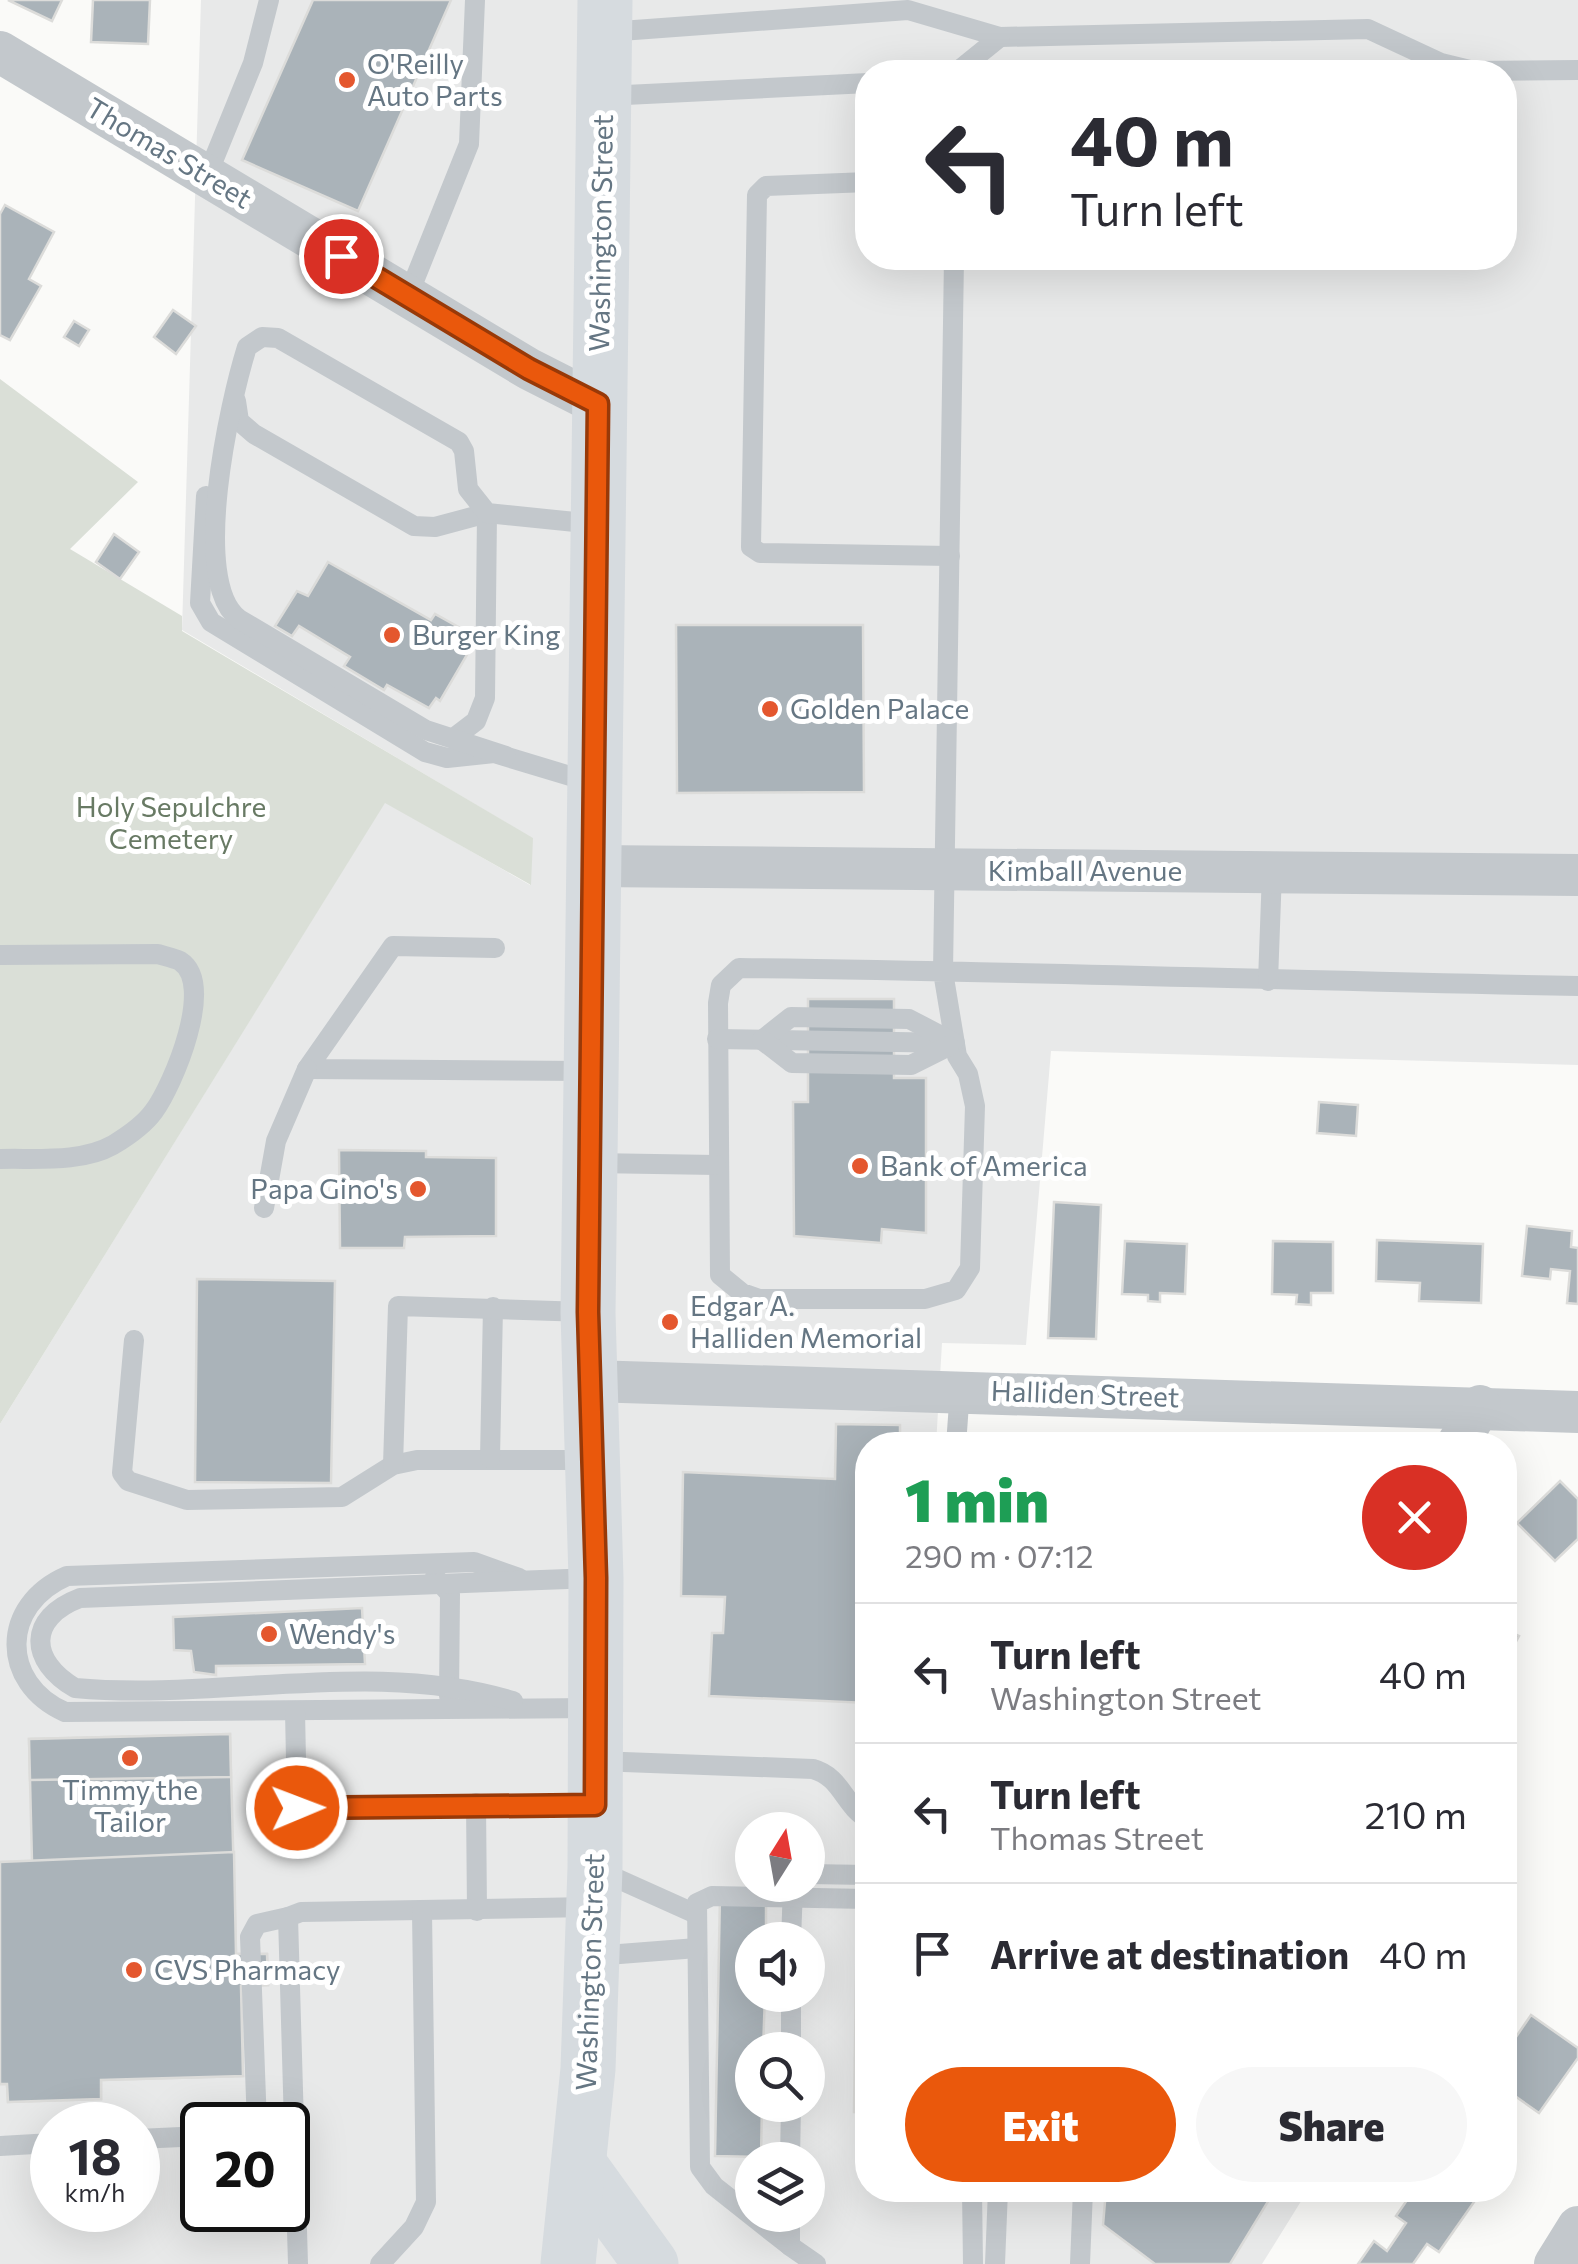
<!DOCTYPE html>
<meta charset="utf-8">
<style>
body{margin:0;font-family:Commissioner,sans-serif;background:#f7f7f7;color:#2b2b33;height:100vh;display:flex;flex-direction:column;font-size:38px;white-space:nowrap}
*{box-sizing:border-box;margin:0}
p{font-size:32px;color:#7c7c81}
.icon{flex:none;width:55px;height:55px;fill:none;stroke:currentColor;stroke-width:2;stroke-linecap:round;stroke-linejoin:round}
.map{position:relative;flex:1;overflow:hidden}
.details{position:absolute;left:855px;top:1432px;width:662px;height:770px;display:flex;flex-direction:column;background:#fff;border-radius:40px;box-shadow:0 10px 40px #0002}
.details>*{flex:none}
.hud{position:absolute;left:855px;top:60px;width:662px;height:210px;border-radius:40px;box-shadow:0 10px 40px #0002;background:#fff;color:#2b2b33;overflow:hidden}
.needle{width:65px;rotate:11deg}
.buttons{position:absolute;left:735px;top:1812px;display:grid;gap:20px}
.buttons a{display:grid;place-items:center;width:90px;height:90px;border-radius:50%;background:#fff;box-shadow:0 10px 40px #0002;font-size:50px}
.speed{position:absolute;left:30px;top:2102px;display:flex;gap:20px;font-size:50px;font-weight:700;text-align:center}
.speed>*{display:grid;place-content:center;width:130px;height:130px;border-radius:50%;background:#fff;box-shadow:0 10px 40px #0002;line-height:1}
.speed small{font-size:25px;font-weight:400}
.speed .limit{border:5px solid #111;border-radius:15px;background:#fff;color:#111}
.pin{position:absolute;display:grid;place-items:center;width:85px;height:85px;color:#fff;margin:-42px;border:5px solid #fff;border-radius:50%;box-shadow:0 2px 10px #0007}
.me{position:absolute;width:110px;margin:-55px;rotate:89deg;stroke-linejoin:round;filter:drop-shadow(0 0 8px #0008)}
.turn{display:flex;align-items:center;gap:35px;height:210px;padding:0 50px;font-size:45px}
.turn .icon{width:130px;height:130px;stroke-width:2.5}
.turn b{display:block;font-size:70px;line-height:85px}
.round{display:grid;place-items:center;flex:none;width:105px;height:105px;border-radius:52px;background:#f7f7f7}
.overview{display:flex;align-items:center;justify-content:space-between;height:170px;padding:0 50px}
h1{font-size:60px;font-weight:800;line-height:75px;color:#1e9e55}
.primary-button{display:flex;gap:20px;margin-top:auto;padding:20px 50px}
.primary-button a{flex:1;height:115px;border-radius:60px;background:#ea580c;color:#fff;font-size:40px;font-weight:800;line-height:115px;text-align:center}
.primary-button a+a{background:#f7f7f7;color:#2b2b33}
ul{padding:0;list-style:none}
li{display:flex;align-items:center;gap:30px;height:140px;padding:0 50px;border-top:2px solid #e1e1e2}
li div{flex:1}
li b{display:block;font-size:38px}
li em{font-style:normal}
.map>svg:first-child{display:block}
.built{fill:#e8e9e9;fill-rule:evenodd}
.green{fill:#dadfd7}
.building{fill:#aab3b9;stroke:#dcdcda;stroke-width:2.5}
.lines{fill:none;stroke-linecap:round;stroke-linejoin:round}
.service{stroke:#c3c8cc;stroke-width:20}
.minor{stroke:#c3c8cc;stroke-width:42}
.primary{stroke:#d6dbdf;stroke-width:55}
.route-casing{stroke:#983908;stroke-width:25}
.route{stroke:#ea580c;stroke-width:18}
.poi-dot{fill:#e4572e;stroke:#fff;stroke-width:4}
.labels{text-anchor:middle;stroke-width:10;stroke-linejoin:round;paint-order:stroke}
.poi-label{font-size:28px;fill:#657683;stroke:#fff;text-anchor:start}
.street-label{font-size:28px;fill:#657683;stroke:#fff}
.park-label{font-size:28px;fill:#687a64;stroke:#fff}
</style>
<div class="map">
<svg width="1578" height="2264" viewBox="0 0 1578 2264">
<rect width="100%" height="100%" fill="#fafaf8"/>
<path class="built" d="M 201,0 L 1578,0 L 1578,1065 L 1051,1051 L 1026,1345 L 942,1343 L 936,1445 L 868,1445 L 868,2190 L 1308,2190 L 1262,2264 L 0,2264 L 0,1424 L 385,802 L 530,885 L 532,838 L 182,630 ZM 868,72 L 1505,72 L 1505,258 L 868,258 ZM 752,1830 L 808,1830 L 808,1885 L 752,1885 ZM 752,1940 L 808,1940 L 808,1995 L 752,1995 ZM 752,2050 L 808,2050 L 808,2105 L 752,2105 ZM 52,2125 L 138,2125 L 138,2210 L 52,2210 ZM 202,2125 L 288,2125 L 288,2210 L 202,2210 ZM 752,2160 L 808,2160 L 808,2215 L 752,2215 Z"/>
<polygon class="green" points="0,379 138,482 70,549 182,616 182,631 533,838 531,885 385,803 0,1424"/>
<g class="building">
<polygon points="8,0 62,0 52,21"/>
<polygon points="93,0 150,0 148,44 91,42"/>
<polygon points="313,0 451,0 358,211 242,160"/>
<polygon points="5,205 54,232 29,279 41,286 10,340 0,335 0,214"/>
<polygon points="173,310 196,326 176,354 154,337"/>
<polygon points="74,321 89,330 79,346 64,337"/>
<polygon points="114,534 139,552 120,579 96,562"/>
<polygon points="328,562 431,620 435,614 471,634 471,648 440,701 436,698 429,708 387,685 384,690 344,666 350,657 299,626 292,636 275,626 297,591 308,596"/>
<polygon points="676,625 863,625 864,792 677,793"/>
<polygon points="808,999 894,999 894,1078 926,1078 926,1233 882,1229 881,1243 794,1236 793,1102 808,1102"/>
<polygon points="1319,1102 1358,1105 1356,1136 1317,1133"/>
<polygon points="339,1150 426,1151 426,1157 496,1158 496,1236 405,1237 404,1248 340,1248"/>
<polygon points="1054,1202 1101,1205 1096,1339 1048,1338"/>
<polygon points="1527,1226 1572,1231 1571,1247 1578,1248 1578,1304 1567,1303 1570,1271 1551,1269 1550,1279 1522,1276"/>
<polygon points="1377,1240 1483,1244 1481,1303 1419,1301 1420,1283 1376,1281"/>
<polygon points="1125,1241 1187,1244 1185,1294 1160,1293 1160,1302 1148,1301 1148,1295 1122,1294"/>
<polygon points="1273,1241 1333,1242 1333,1293 1311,1293 1311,1305 1296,1304 1297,1295 1272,1294"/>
<polygon points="197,1279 335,1281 331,1483 195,1482"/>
<polygon points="836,1424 900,1425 900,1445 868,1445 868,1703 709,1696 712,1633 723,1633 725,1597 681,1596 683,1472 835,1479"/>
<polygon points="1560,1481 1578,1499 1578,1539 1555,1561 1517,1523"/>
<polygon points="362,1608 365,1664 216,1666 216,1675 194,1672 191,1651 174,1650 173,1617"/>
<polygon points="1505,1629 1519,1636 1505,1662"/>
<polygon points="230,1734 236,1954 267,1954 268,1985 241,1986 243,2076 101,2080 101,2099 8,2102 7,2084 0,2084 0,1862 32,1862 29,1739"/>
<polygon points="230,1734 231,1777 30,1780 29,1739"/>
<polygon points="234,1852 236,1954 267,1954 268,1985 241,1986 243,2076 101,2080 101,2099 8,2102 7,2084 0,2084 0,1862"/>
<polygon points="720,1894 766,1896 766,1940 752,1940 752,1995 765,1995 763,2050 752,2050 752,2105 762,2105 761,2157 715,2156"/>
<polygon points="857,1913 868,1914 868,2112 854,2112"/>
<polygon points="1531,2015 1578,2048 1578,2058 1539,2113 1505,2089 1505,2053"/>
<polygon points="1106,2190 1275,2190 1230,2264 1155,2264 1103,2225"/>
<polygon points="1414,2190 1481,2192 1439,2252 1427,2244 1413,2264 1358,2264 1374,2241 1387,2251 1406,2223 1396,2216"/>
</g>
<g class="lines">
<g class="service">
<polyline points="607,32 908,10 1000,37 1368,29 1441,63 1474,71 1578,70"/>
<polyline points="950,72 958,71 1000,37"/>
<polyline points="605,96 868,83"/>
<polyline points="207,176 253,63 269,0"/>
<polyline points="868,182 766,186 757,195 751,547 760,553 950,556"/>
<path d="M 954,258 L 943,972 L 957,1056 L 968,1074 L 975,1106 L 970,1268 L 956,1290 L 925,1299 L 759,1299 L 742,1293 L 720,1275 L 718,1003 L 721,985 L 739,968 C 1019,971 1298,981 1578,986"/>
<polyline points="408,296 469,144 475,0"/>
<polyline points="236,401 239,421 254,434 414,526 435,527 487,513 485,698 476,721 455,737"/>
<polyline points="206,496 200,603 211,622 425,752 447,758 494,753 590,782"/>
<path d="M 506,756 L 426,730 L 239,619 C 189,582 230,401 247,347 L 262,337 L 278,338 L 459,442 L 464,451 L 468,489 L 487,513 L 595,524"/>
<polyline points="495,948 393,946 307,1069 588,1071"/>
<path d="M 0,955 L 158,954 C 164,956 174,958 180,961 C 216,984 173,1085 154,1111 C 144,1125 128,1136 113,1145 C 81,1163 36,1158 0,1159"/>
<polyline points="1268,981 1272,872"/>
<polyline points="717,1039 955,1043"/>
<polyline points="762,1040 791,1017 909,1019 953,1042"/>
<polyline points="762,1040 792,1063 911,1065 949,1046"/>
<polyline points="593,1163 716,1165"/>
<polyline points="264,1208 276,1141 307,1069"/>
<polyline points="134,1340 122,1473 128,1481 187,1500 342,1497 393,1465 417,1460 592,1460"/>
<polyline points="956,1445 960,1390"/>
<polyline points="490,1458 493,1307"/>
<polyline points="393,1465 398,1306 586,1312"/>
<polyline points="435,1577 450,1594 449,1696"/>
<path d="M 519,1578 L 474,1562 L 67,1576 C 0,1605 0,1683 65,1712 L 592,1708"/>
<path d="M 513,1701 C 371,1658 220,1701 75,1688 C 29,1661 27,1618 80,1598 L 594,1578"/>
<polyline points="295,1711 297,1808 594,1805"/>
<path d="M 597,1761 L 813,1769 C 842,1777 844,1806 868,1819"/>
<polyline points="476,1803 477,1911"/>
<polyline points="598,1870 696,1914"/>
<polyline points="808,1874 868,1875"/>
<polyline points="791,1940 793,1887"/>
<polyline points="594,1956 697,1948"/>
<polyline points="791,2050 791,1995"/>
<polyline points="257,2125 250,1937 257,1924 288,1917"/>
<polyline points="138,2139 202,2136"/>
<polyline points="0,2146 52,2143"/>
<polyline points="790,2160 791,2105"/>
<polyline points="972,2190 973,2264"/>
<polyline points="790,2215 790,2246 816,2264"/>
<polyline points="790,2246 714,2186 700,2167 697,1903 712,1896 868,1899"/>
<polyline points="298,2264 288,1917 301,1912 590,1907"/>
<polyline points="380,2264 414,2227 426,2202 422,1911"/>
<polyline points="995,2264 998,2190"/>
<polyline points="1080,2264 1083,2190"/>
</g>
<g class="minor">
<polyline points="0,52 529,369 598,404"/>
<polyline points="592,866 1578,875"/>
<polyline points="591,1381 1578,1412"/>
<polyline points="1457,1445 1480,1406"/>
<polyline points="1555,2264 1578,2227"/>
</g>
<g class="primary">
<polyline points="581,2167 651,2264"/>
<polyline points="568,2264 588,2069 595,1868 596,1578 588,1313 605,0"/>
</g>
</g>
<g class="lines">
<g class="route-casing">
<polyline id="route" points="297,1808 595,1805 596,1578 588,1312 598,404 529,369 341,256"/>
</g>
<use href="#route" class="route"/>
</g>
<g class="poi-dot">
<circle cx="347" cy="80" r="10"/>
<circle cx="392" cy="635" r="10"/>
<circle cx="770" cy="709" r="10"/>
<circle cx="860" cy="1166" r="10"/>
<circle cx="418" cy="1189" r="10"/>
<circle cx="670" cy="1322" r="10"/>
<circle cx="269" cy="1634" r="10"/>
<circle cx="130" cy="1758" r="10"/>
<circle cx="134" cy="1970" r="10"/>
</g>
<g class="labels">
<g class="poi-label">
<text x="367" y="74">O'Reilly<tspan x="367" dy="32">Auto Parts</tspan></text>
<text x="412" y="645">Burger King</text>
<text x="790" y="719">Golden Palace</text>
<text x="880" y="1176">Bank of America</text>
<text x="398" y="1199" text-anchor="end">Papa Gino's</text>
<text x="690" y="1316">Edgar A.<tspan x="690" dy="32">Halliden Memorial</tspan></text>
<text x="289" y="1644">Wendy's</text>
<text x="130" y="1800" text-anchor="middle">Timmy the<tspan x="130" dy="32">Tailor</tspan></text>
<text x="154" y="1980">CVS Pharmacy</text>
</g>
<g class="street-label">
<text transform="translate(169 153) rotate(31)" y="10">Thomas Street</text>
<text transform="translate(601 233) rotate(-89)" y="10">Washington Street</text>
<text x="1085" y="881">Kimball Avenue</text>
<text transform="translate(1085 1394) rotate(2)" y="10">Halliden Street</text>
<text transform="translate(590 1972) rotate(-88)" y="10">Washington Street</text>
</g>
<g class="park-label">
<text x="171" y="817">Holy Sepulchre<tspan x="171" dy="32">Cemetery</tspan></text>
</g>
</g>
</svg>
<div class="buttons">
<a><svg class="needle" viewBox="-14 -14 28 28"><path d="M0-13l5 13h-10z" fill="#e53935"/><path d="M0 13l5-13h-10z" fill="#7c7c81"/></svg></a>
<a><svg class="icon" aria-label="sound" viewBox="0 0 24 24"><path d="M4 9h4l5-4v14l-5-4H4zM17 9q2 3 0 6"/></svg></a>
<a><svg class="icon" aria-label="search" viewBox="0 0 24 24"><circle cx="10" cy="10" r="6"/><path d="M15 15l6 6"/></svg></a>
<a><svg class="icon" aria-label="layers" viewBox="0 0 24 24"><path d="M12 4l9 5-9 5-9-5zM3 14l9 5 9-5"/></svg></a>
</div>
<div class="speed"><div>18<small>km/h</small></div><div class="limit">20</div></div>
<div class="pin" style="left:341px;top:256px;background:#d93025"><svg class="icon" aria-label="arrive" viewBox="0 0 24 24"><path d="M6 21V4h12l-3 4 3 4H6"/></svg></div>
<svg class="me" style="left:297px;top:1808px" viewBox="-20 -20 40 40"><circle r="17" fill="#ea580c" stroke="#fff" stroke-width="3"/><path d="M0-11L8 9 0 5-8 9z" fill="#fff"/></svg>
<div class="hud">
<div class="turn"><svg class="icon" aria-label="left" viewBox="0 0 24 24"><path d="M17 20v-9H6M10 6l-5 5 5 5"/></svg><div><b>40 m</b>Turn left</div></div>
</div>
<section class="details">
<div class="overview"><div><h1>1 min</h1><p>290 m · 07:12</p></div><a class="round" style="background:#d93025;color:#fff"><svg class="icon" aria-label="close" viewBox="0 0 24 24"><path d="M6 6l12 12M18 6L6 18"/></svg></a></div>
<ul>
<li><svg class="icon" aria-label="left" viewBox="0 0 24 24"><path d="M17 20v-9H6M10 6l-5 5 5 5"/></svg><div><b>Turn left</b><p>Washington Street</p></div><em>40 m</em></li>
<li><svg class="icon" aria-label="left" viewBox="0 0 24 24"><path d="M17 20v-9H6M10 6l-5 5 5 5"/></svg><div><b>Turn left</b><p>Thomas Street</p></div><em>210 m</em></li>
<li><svg class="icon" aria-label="arrive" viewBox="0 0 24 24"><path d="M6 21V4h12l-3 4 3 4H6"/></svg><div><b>Arrive at destination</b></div><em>40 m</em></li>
</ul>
<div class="primary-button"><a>Exit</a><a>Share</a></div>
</section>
</div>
